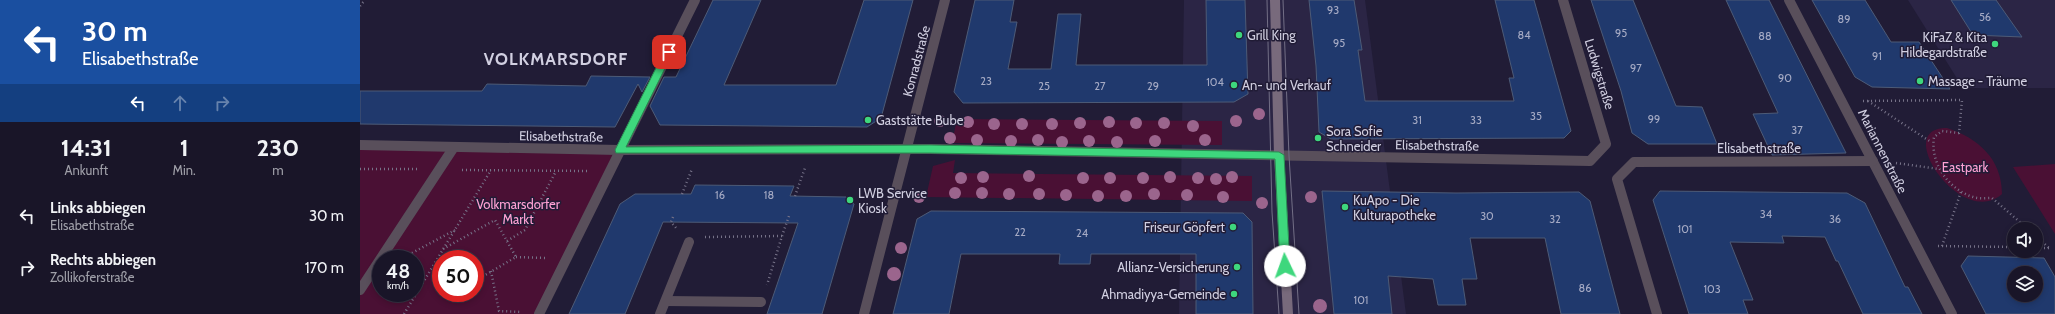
<!DOCTYPE html>
<html lang="de">
<meta charset="utf-8">
<style>
body{margin:0;font-family:Cabin,sans-serif;background:#262234;color:#f1f3f6;height:100vh;display:flex;flex-direction:column;font-size:15px;white-space:nowrap}
*{box-sizing:border-box;margin:0}
p{font-size:13px;color:#9f9fa8}
.icon{flex:none;width:22px;height:22px;fill:none;stroke:currentColor;stroke-width:2;stroke-linecap:round;stroke-linejoin:round}
.map{position:relative;flex:1;overflow:hidden}
.sheet{display:flex;flex-direction:column;background:#191528;width:360px}
.sheet>*{flex:none}
.banner{background:#1a4fa0;color:#fff;overflow:hidden}
.buttons{position:absolute;left:1647px;top:222px;display:grid;gap:8px}
.buttons a{display:grid;place-items:center;width:36px;height:36px;border-radius:50%;background:#191528;box-shadow:0 2px 6px #0003,0 0 0 1px #373445;font-size:20px}
.speed{position:absolute;left:12px;top:250px;display:flex;gap:8px;font-size:20px;font-weight:700;text-align:center}
.speed>*{display:grid;place-content:center;width:52px;height:52px;border-radius:50%;background:#191528;box-shadow:0 2px 6px #0003,0 0 0 1px #373445;line-height:1}
.speed small{font-size:10px;font-weight:400}
.speed .limit{border:6px solid #d22;background:#fff;color:#111}
.pin{position:absolute;display:grid;place-items:center;width:34px;height:34px;color:#fff;margin:-17px;border-radius:8px;box-shadow:0 2px 6px #0006}
.me{position:absolute;width:44px;margin:-22px;rotate:357deg;stroke-linejoin:round;filter:drop-shadow(0 0 3px #0008)}
.turn{display:flex;align-items:center;gap:14px;height:84px;padding:0 16px;font-size:18px}
.turn .icon{width:52px;height:52px;stroke-width:2.5}
.turn b{display:block;font-size:28px;line-height:34px}
.lanes{display:flex;align-items:center;height:38px;padding:0 16px;background:#0003;justify-content:center;gap:20px;direction:ltr}
.lanes .off{opacity:.35}
.eta{display:flex;justify-content:space-evenly;align-items:center;height:68px;text-align:center}
.eta b{font-size:24px;font-weight:700;line-height:28px}
ul{padding:0;list-style:none}
li{display:flex;align-items:center;gap:12px;height:52px;padding:0 16px}
li div{flex:1}
li b{display:block;font-size:15px}
li em{font-style:normal}
main{display:flex;flex:1;min-height:0}
.map>svg:first-child{display:block}
.built{fill:#2b2545}
.green{fill:#4a1034;fill-rule:evenodd}
.building{fill:#20396d;stroke:#4d5b77;fill-rule:evenodd}
.lines{fill:none;stroke-linecap:round;stroke-linejoin:round}
.path{stroke:#777389;stroke-width:2.5;stroke-dasharray:1 3;stroke-linecap:butt}
.lane{stroke:#594f5b;stroke-width:10}
.street{stroke:#594f5b;stroke-width:10}
.secondary{stroke:#786a7c;stroke-width:10}
.tram{stroke:#736f86;stroke-width:1}
.tree{fill:#9b658d}
.route{fill:#3ed77d;stroke:#288c51}
.poi-dot{fill:#3ed77d;stroke:#211c36;stroke-width:1.5}
.labels{text-anchor:middle;stroke-width:3;stroke-linejoin:round;paint-order:stroke}
.number-label{font-size:11px;fill:#a5aac4}
.poi-label{font-size:13px;fill:#d1cfe1;stroke:#211c36;text-anchor:start}
.street-label{font-size:13px;fill:#d1cfe1;stroke:#211c36}
.park-label{font-size:13px;fill:#ffa1d4;stroke:#211c36}
.district-label{font-size:17px;font-weight:bold;letter-spacing:1px;fill:#d1cfe1;stroke:#211c36}
</style>
<main>
<section class="sheet">
<div class="banner">
<div class="turn"><svg class="icon" aria-label="left" viewBox="0 0 24 24"><path d="M17 20v-9H6M10 6l-5 5 5 5"/></svg><div><b>30 m</b>Elisabethstraße</div></div>
<div class="lanes"><svg class="icon" aria-label="left" viewBox="0 0 24 24"><path d="M17 20v-9H6M10 6l-5 5 5 5"/></svg><svg class="icon off" aria-label="ahead" viewBox="0 0 24 24"><path d="M12 20V5M6 11l6-6 6 6"/></svg><svg class="icon off" aria-label="right" viewBox="0 0 24 24"><path d="M7 20v-9h11M14 6l5 5-5 5"/></svg></div>
</div>
<div class="eta">
<div><b>14:31</b><p>Ankunft</p></div>
<div><b>1</b><p>Min.</p></div>
<div><b>230</b><p>m</p></div>
</div>
<ul>
<li><svg class="icon" aria-label="left" viewBox="0 0 24 24"><path d="M17 20v-9H6M10 6l-5 5 5 5"/></svg><div><b>Links abbiegen</b><p>Elisabethstraße</p></div><em>30 m</em></li>
<li><svg class="icon" aria-label="right" viewBox="0 0 24 24"><path d="M7 20v-9h11M14 6l5 5-5 5"/></svg><div><b>Rechts abbiegen</b><p>Zollikoferstraße</p></div><em>170 m</em></li>
</ul>
</section>
<div class="map">
<svg width="1695" height="314" viewBox="0 0 1695 314">
<rect width="100%" height="100%" fill="#211c36"/>
<g class="built">
<polygon points="824,0 1005,0 1046,314 819,314"/>
<polygon points="1548,0 1695,0 1695,88 1603,88"/>
</g>
<g class="green">
<polygon points="597,119 862,121 862,145 592,143"/>
<path d="M 1587,128 C 1618,138 1642,159 1642,194 C 1608,224 1555,158 1568,136 C 1572,129 1580,128 1587,128 Z"/>
<path d="M 0,145 L 259,150 L 179,314 L 0,314 ZM 21,259 L 55,259 L 55,293 L 21,293 ZM 81,259 L 115,259 L 115,293 L 81,293 Z"/>
<polygon points="595,160 593,173 892,176 892,201 566,197 573,166"/>
<polygon points="1695,164 1695,234 1653,167"/>
</g>
<g class="building">
<polygon points="353,0 401,0 364,85 476,85 504,0 553,0 521,118 507,127 300,125 290,106 304,77 316,77"/>
<polygon points="615,0 654,0 650,22 657,22 648,69 691,69 698,14 721,14 716,65 847,65 846,0 885,0 888,94 874,102 603,103 594,92"/>
<polygon points="949,0 994,0 1002,50 998,50 1005,101 1154,101 1149,78 1154,78 1135,0 1174,0 1211,131 1204,138 971,139 959,132 956,66"/>
<polygon points="1231,0 1273,0 1316,106 1342,107 1357,144 1288,144 1272,133 1261,91"/>
<polygon points="1366,0 1409,0 1486,153 1412,155 1393,114 1418,113"/>
<polygon points="1452,0 1505,0 1531,42 1559,42 1590,89 1512,87 1495,77"/>
<polygon points="1591,0 1636,0 1662,37 1613,35"/>
<polygon points="231,76 290,77 282,92 278,84 255,127 0,124 0,91 122,91 127,84 226,86"/>
<polygon points="335,185 434,186 430,196 486,197 494,204 462,314 407,314 438,223 303,222 265,314 209,314 260,204 275,194 331,194"/>
<polygon points="962,191 1096,193 1219,192 1230,201 1260,314 1201,314 1185,238 1110,238 1117,279 1102,279 1106,305 1078,305 1073,279 1028,276 1032,314 974,314"/>
<polygon points="1300,191 1487,193 1505,203 1545,287 1548,287 1562,314 1503,314 1478,261 1476,261 1465,237 1422,236 1424,243 1370,242 1393,300 1383,300 1388,314 1329,314 1293,200"/>
<polygon points="571,211 883,213 892,222 893,314 836,314 836,254 731,254 730,264 699,264 700,254 601,254 589,314 533,314 557,219"/>
<path d="M 1608,256 L 1684,258 L 1695,277 L 1695,314 L 1626,314 L 1601,266 ZM 1654,273 L 1676,273 L 1676,295 L 1654,295 Z"/>
</g>
<g class="lines">
<g class="path">
<polyline points="0,6 5,0"/>
<path d="M 1503,101 L 1602,100 L 1599,133 L 1582,131 L 1574,137 C 1570,163 1588,189 1613,197 C 1619,199 1626,198 1632,198 L 1668,229"/>
<polyline points="1508,101 1571,142"/>
<polyline points="1536,163 1579,169"/>
<polyline points="0,169 57,169"/>
<polyline points="102,170 229,171"/>
<polyline points="322,194 332,169"/>
<polyline points="435,196 445,168"/>
<polyline points="313,217 311,222 317,229"/>
<polyline points="422,236 429,216"/>
<polyline points="1676,236 1689,248"/>
<polyline points="345,237 422,236 407,285"/>
<polyline points="147,241 165,230 196,171"/>
<polyline points="1578,246 1654,247"/>
<polyline points="1582,246 1601,192"/>
<polyline points="1676,248 1689,248"/>
<polyline points="83,249 135,220 156,257 115,281"/>
<polyline points="156,257 186,258"/>
<polyline points="53,259 50,254 95,230"/>
<polyline points="76,262 81,272"/>
<polyline points="55,264 64,281"/>
<polyline points="131,271 139,311 162,312"/>
<polyline points="93,293 95,293"/>
<polyline points="44,314 131,170"/>
</g>
<g class="lane">
<polyline points="0,290 94,147"/>
<polyline points="306,301 401,302"/>
<polyline points="300,314 329,242"/>
</g>
<g class="street">
<polyline points="1429,0 1592,314"/>
<polyline points="0,145 259,150 570,149 1230,161 1246,144 1203,0"/>
<polyline points="179,314 335,0"/>
<polyline points="504,314 585,0"/>
<polyline points="1297,314 1257,179 1274,162 1513,161"/>
</g>
<polyline class="secondary" points="915,0 919,155 928,314"/>
<g class="tram">
<polyline points="907,0 912,212 919,314"/>
<polyline points="923,0 929,156 939,314"/>
</g>
</g>
<g class="tree">
<circle cx="899" cy="114" r="6"/>
<circle cx="580" cy="121" r="6"/>
<circle cx="876" cy="121" r="6"/>
<circle cx="608" cy="122" r="6"/>
<circle cx="749" cy="122" r="6"/>
<circle cx="720" cy="123" r="6"/>
<circle cx="776" cy="123" r="6"/>
<circle cx="804" cy="123" r="6"/>
<circle cx="634" cy="124" r="6"/>
<circle cx="662" cy="124" r="6"/>
<circle cx="692" cy="124" r="6"/>
<circle cx="833" cy="126" r="6"/>
<circle cx="590" cy="138" r="6"/>
<circle cx="617" cy="140" r="6"/>
<circle cx="678" cy="140" r="6"/>
<circle cx="845" cy="140" r="6"/>
<circle cx="651" cy="141" r="6"/>
<circle cx="729" cy="141" r="6"/>
<circle cx="795" cy="141" r="6"/>
<circle cx="702" cy="142" r="6"/>
<circle cx="757" cy="142" r="6"/>
<circle cx="669" cy="176" r="6"/>
<circle cx="623" cy="177" r="6"/>
<circle cx="810" cy="177" r="6"/>
<circle cx="872" cy="177" r="6"/>
<circle cx="601" cy="178" r="6"/>
<circle cx="723" cy="178" r="6"/>
<circle cx="750" cy="178" r="6"/>
<circle cx="783" cy="178" r="6"/>
<circle cx="838" cy="178" r="6"/>
<circle cx="856" cy="179" r="6"/>
<circle cx="595" cy="193" r="6"/>
<circle cx="622" cy="193" r="6"/>
<circle cx="649" cy="194" r="6"/>
<circle cx="679" cy="194" r="6"/>
<circle cx="794" cy="194" r="6"/>
<circle cx="706" cy="195" r="6"/>
<circle cx="827" cy="195" r="6"/>
<circle cx="738" cy="196" r="6"/>
<circle cx="766" cy="196" r="6"/>
<circle cx="559" cy="197" r="6"/>
<circle cx="863" cy="197" r="6"/>
<circle cx="951" cy="197" r="6"/>
<circle cx="902" cy="203" r="6"/>
<circle cx="541" cy="248" r="6"/>
<circle cx="534" cy="274" r="7"/>
<circle cx="960" cy="306" r="7"/>
</g>
<polygon class="route" points="309,49 313,52 266,147 570,145 919,152 924,155 930,266 925,271 920,266 915,159 570,153 256,153 255,150 304,52"/>
<g class="poi-dot">
<circle cx="879" cy="35" r="4"/>
<circle cx="1635" cy="44" r="4"/>
<circle cx="1560" cy="81" r="4"/>
<circle cx="874" cy="85" r="4"/>
<circle cx="508" cy="120" r="4"/>
<circle cx="958" cy="138" r="4"/>
<circle cx="490" cy="200" r="4"/>
<circle cx="985" cy="207" r="4"/>
<circle cx="873" cy="227" r="4"/>
<circle cx="877" cy="267" r="4"/>
<circle cx="874" cy="294" r="4"/>
</g>
<g class="labels">
<g class="number-label">
<text x="973" y="14">93</text>
<text x="1625" y="21">56</text>
<text x="1484" y="23">89</text>
<text x="1261" y="37">95</text>
<text x="1164" y="39">84</text>
<text x="1405" y="40">88</text>
<text x="979" y="47">95</text>
<text x="1517" y="60">91</text>
<text x="1276" y="72">97</text>
<text x="1425" y="82">90</text>
<text x="626" y="85">23</text>
<text x="855" y="86">104</text>
<text x="684" y="90">25</text>
<text x="740" y="90">27</text>
<text x="793" y="90">29</text>
<text x="1176" y="120">35</text>
<text x="1294" y="123">99</text>
<text x="1057" y="124">31</text>
<text x="1116" y="124">33</text>
<text x="1437" y="134">37</text>
<text x="360" y="199">16</text>
<text x="409" y="199">18</text>
<text x="1406" y="218">34</text>
<text x="1127" y="220">30</text>
<text x="1195" y="223">32</text>
<text x="1475" y="223">36</text>
<text x="1325" y="233">101</text>
<text x="660" y="236">22</text>
<text x="722" y="237">24</text>
<text x="1225" y="292">86</text>
<text x="1352" y="293">103</text>
<text x="1001" y="304">101</text>
</g>
<g class="poi-label">
<text x="887" y="40">Grill King</text>
<text x="1627" y="42" text-anchor="end">KiFaZ &amp; Kita<tspan x="1627" dy="15">Hildegardstraße</tspan></text>
<text x="1568" y="86">Massage - Träume</text>
<text x="882" y="90">An- und Verkauf</text>
<text x="516" y="125">Gaststätte Bube</text>
<text x="966" y="136">Sora Sofie<tspan x="966" dy="15">Schneider</tspan></text>
<text x="498" y="198">LWB Service<tspan x="498" dy="15">Kiosk</tspan></text>
<text x="993" y="205">KuApo - Die<tspan x="993" dy="15">Kulturapotheke</tspan></text>
<text x="865" y="232" text-anchor="end">Friseur Göpfert</text>
<text x="869" y="272" text-anchor="end">Allianz-Versicherung</text>
<text x="866" y="299" text-anchor="end">Ahmadiyya-Gemeinde</text>
</g>
<g class="street-label">
<text transform="translate(556 61) rotate(-75)" y="5">Konradstraße</text>
<text transform="translate(1240 74) rotate(73)" y="5">Ludwigstraße</text>
<text transform="translate(201 136) rotate(1)" y="5">Elisabethstraße</text>
<text transform="translate(1077 145) rotate(1)" y="5">Elisabethstraße</text>
<text x="1399" y="153">Elisabethstraße</text>
<text transform="translate(1523 151) rotate(63)" y="5">Mariannenstraße</text>
</g>
<g class="park-label">
<text x="1605" y="172">Eastpark</text>
<text x="158" y="209">Volkmarsdorfer<tspan x="158" dy="15">Markt</tspan></text>
</g>
<g class="district-label">
<text x="196" y="65">VOLKMARSDORF</text>
</g>
</g>
</svg>
<div class="buttons">
<a><svg class="icon" aria-label="sound" viewBox="0 0 24 24"><path d="M4 9h4l5-4v14l-5-4H4zM17 9q2 3 0 6"/></svg></a>
<a><svg class="icon" aria-label="layers" viewBox="0 0 24 24"><path d="M12 4l9 5-9 5-9-5zM3 14l9 5 9-5"/></svg></a>
</div>
<div class="speed"><div>48<small>km/h</small></div><div class="limit">50</div></div>
<div class="pin" style="left:309px;top:52px;background:#d93025"><svg class="icon" aria-label="arrive" viewBox="0 0 24 24"><path d="M6 21V4h12l-3 4 3 4H6"/></svg></div>
<svg class="me" style="left:925px;top:266px" viewBox="-20 -20 40 40"><circle r="19" fill="#fff"/><path d="M0-13L10 11 0 6-10 11z" fill="#3ed77d"/></svg>
</div>
</main>
